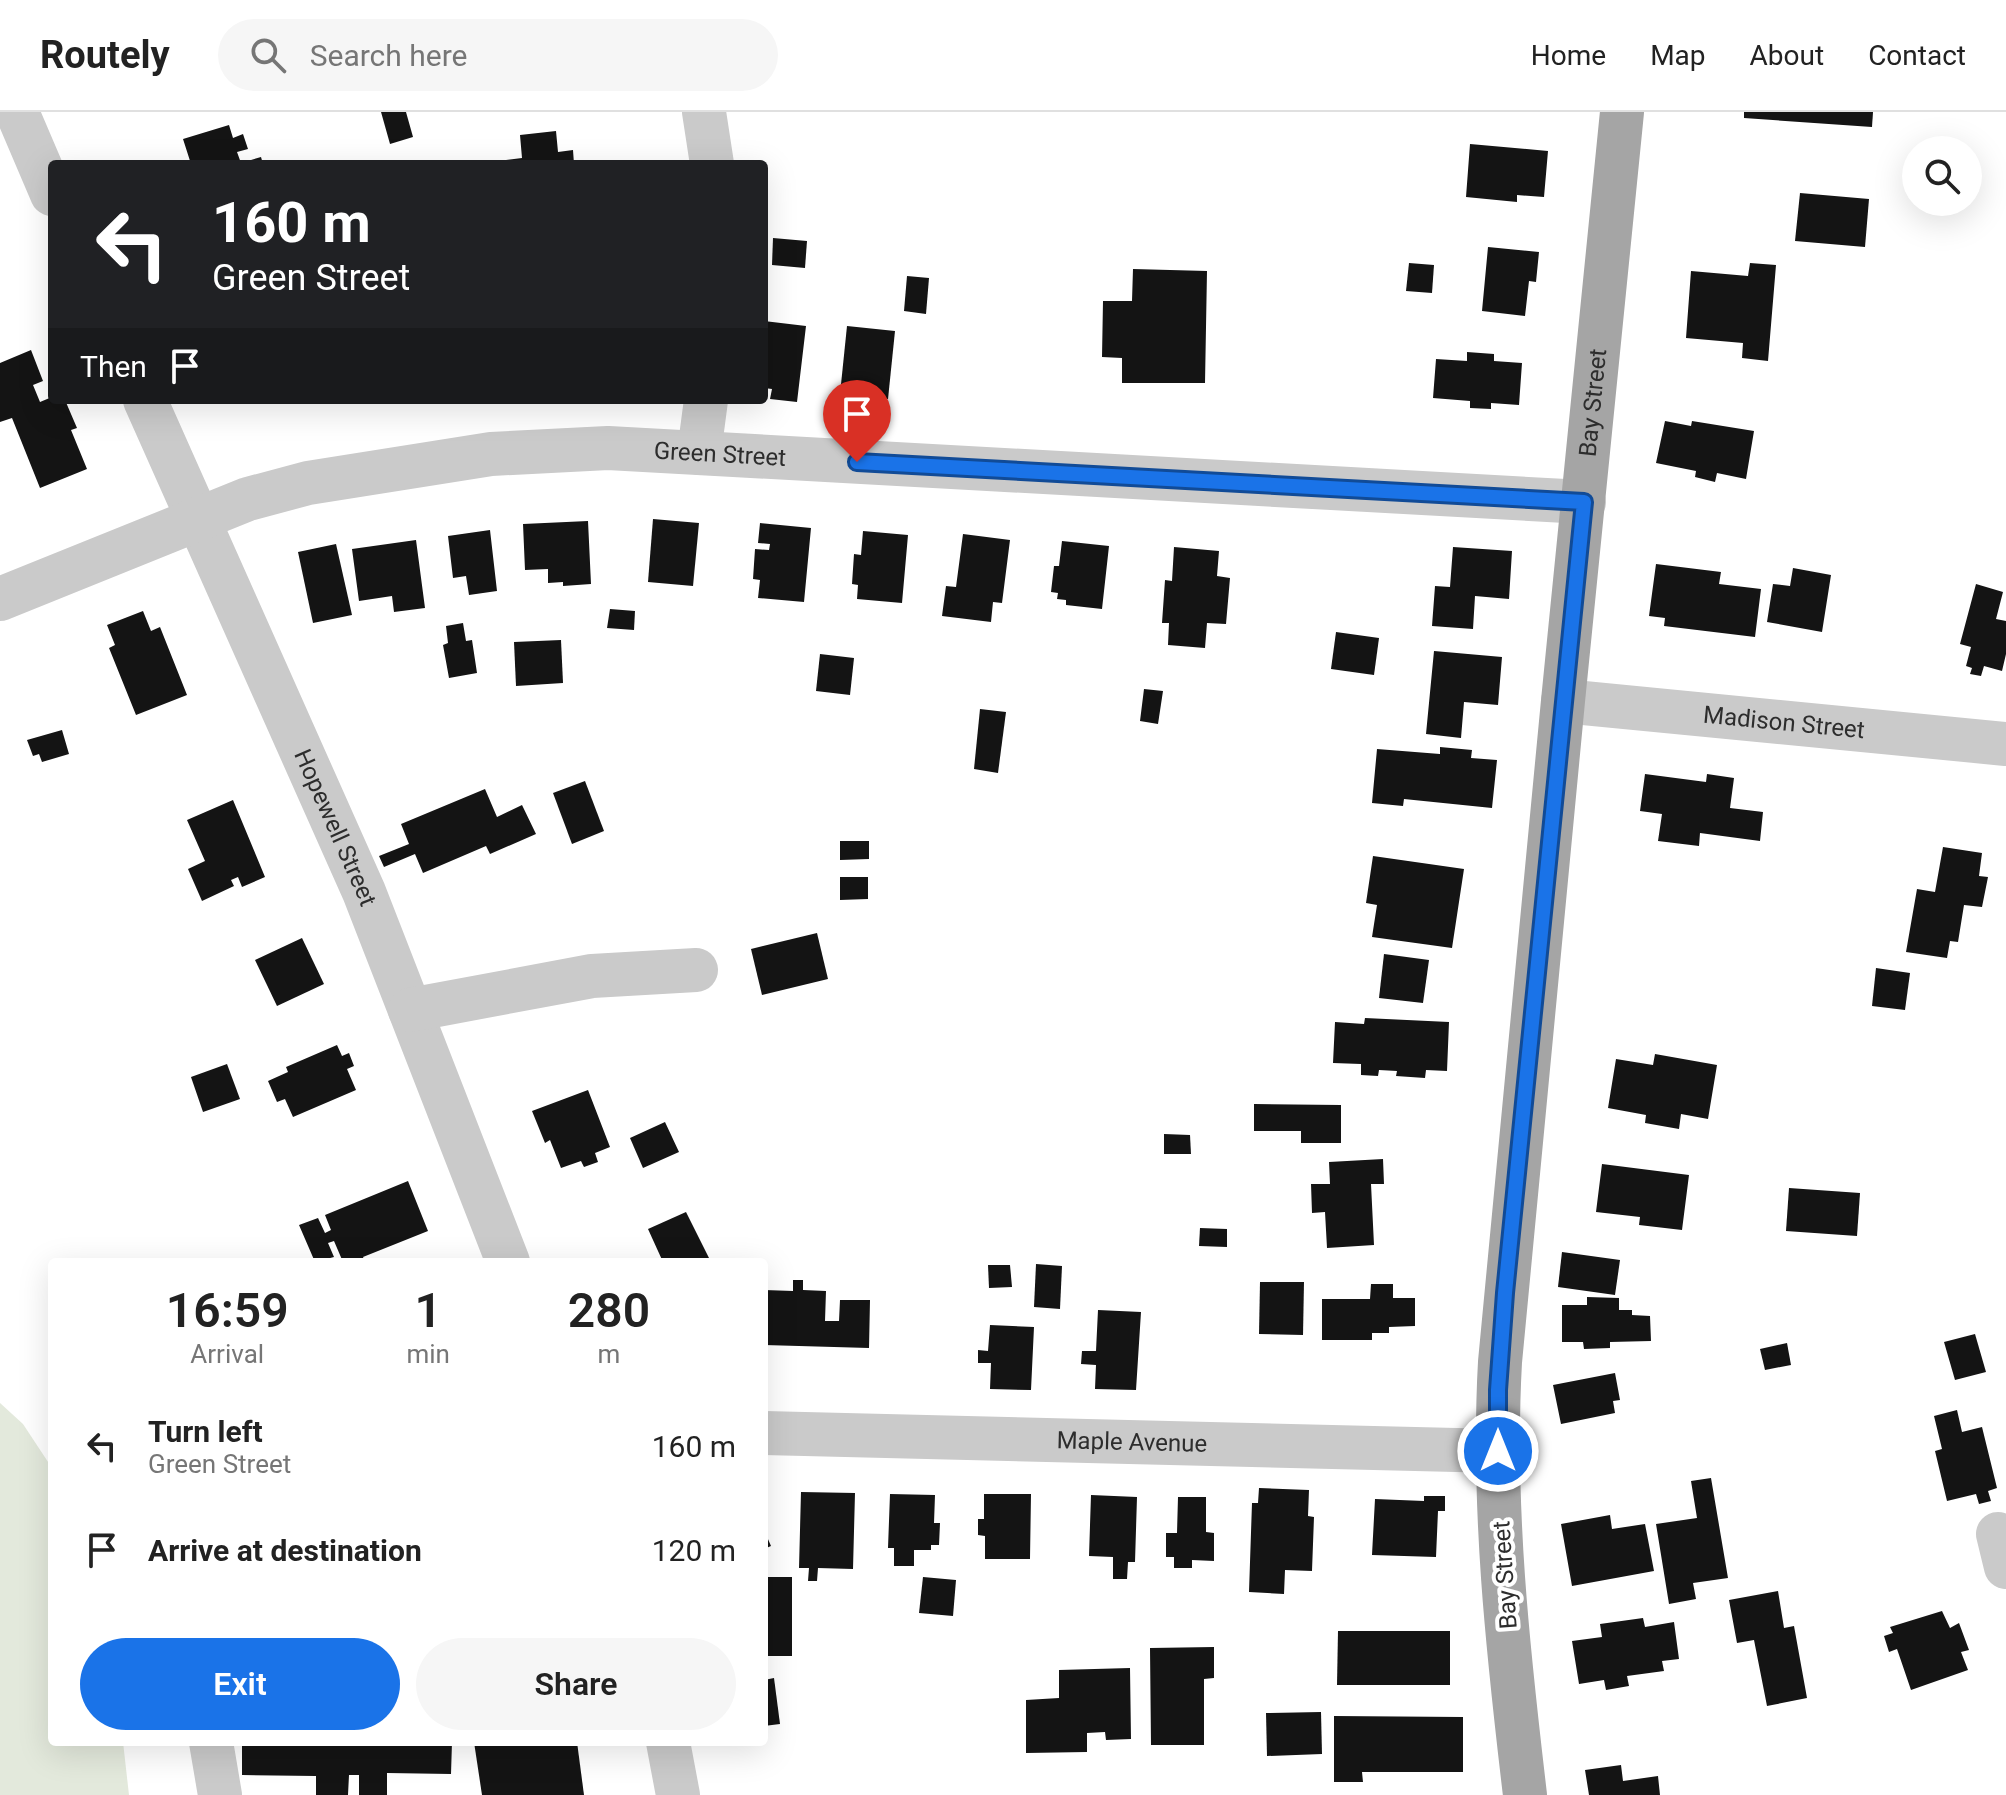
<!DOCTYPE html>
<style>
body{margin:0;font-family:Roboto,sans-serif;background:#f6f6f6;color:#222;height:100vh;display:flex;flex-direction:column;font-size:30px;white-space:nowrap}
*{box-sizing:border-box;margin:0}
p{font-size:26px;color:#767676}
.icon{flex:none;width:44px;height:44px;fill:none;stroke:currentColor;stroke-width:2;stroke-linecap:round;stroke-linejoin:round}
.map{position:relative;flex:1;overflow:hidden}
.side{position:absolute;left:48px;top:1146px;width:720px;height:488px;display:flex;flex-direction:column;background:#fff;border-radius:8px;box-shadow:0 8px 32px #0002}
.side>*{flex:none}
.guide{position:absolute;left:48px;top:48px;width:720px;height:244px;border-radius:8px;box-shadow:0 8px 32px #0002;background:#202124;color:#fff;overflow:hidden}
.tools{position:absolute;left:1902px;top:24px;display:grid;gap:16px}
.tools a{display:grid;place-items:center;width:80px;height:80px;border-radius:50%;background:#fff;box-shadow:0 8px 32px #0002;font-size:40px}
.pin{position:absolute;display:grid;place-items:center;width:68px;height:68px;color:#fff;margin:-82px -34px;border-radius:50% 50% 50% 0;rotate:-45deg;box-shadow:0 0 8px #0007}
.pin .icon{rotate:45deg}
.me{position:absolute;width:88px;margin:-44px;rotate:0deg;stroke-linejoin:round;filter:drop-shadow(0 0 6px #0008)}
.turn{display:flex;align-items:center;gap:28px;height:168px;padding:0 32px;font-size:36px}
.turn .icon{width:104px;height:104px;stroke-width:2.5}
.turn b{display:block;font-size:56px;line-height:68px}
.then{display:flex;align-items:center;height:76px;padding:0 32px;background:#0003;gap:16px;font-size:30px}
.eta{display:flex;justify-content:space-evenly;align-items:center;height:136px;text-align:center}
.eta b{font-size:48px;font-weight:600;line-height:56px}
.primary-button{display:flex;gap:16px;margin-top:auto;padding:16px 32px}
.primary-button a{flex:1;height:92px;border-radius:48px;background:#1a73e8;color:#fff;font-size:32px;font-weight:600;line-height:92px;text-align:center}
.primary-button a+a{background:#f6f6f6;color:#222}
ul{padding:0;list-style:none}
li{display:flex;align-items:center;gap:24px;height:104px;padding:0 32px}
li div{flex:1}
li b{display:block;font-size:30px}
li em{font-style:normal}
header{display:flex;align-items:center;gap:48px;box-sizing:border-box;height:112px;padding:0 40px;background:#fff;border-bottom:2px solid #e0e0e0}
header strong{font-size:38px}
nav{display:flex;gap:44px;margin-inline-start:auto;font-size:28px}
.search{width:560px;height:72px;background:#f6f6f6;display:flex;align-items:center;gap:20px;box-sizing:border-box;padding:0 28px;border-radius:44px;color:#767676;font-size:30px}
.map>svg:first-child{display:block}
.green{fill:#e3e9dc}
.building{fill:#141414}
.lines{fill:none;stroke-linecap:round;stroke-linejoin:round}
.minor{stroke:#cacaca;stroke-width:44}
.major{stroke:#a5a5a5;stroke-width:44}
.route-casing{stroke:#114b97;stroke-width:20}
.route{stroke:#1a73e8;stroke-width:14}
.labels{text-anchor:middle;stroke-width:8;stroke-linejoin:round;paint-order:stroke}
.street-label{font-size:24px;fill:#2d2d2d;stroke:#fff}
</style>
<header>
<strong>Routely</strong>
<div class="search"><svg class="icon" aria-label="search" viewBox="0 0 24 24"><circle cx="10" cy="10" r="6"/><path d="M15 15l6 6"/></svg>Search here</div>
<nav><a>Home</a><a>Map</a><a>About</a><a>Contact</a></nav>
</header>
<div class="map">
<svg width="2006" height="1683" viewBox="0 0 2006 1683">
<rect width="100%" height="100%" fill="#fff"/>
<polygon class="green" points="0,1291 23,1312 52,1356 52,1630 123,1630 129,1683 0,1683"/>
<g class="building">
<polygon points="381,0 406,0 413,25 390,32"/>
<polygon points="1744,0 1873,0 1872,15 1744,6"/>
<polygon points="229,13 233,26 243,22 248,37 237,40 241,51 261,45 263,52 191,52 183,27"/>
<polygon points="556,19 558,40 573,38 574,52 498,52 498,49 522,46 520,23"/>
<polygon points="1470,32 1548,39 1544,85 1517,83 1517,90 1466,85"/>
<polygon points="1800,81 1869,87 1865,135 1795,129"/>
<polygon points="773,126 807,129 805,156 772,153"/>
<polygon points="1488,135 1539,140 1536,170 1529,169 1525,204 1482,199"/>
<polygon points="1409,151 1434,153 1432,181 1406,179"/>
<polygon points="1750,151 1776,153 1768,249 1742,246 1743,231 1686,226 1691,159 1748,164"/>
<polygon points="1133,157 1207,159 1205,271 1122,271 1122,246 1102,245 1103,189 1132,189"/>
<polygon points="907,164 929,166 926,202 904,199"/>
<polygon points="764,209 806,214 797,290 770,287 772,277 764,276"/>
<polygon points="847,214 895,219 888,287 840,282"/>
<polygon points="31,238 43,269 33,273 40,290 52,285 52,288 65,288 77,316 71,318 87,357 40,376 12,306 0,310 0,251"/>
<polygon points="1467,240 1494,242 1494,249 1522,251 1519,293 1491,291 1491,297 1470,296 1470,289 1433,286 1436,247 1467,249"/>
<polygon points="1665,309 1691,314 1692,309 1754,319 1746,367 1717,361 1715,370 1695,365 1696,359 1656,351"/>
<polygon points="653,407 699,411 693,474 648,470"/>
<polygon points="588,409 591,472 563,474 563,470 548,471 548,457 525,458 523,412"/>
<polygon points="760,411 811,416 804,490 758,486 760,468 753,467 755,437 769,438 770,432 758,431"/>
<polygon points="490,418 497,479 469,483 466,464 453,466 448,424"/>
<polygon points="863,419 908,423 902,491 857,487 858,473 852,472 854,442 861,443"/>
<polygon points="963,422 1010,428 1002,491 993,490 991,510 942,504 946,474 956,475"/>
<polygon points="416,428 425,496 394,500 392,484 359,489 352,437"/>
<polygon points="1062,429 1109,434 1102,497 1066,493 1066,488 1057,487 1058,481 1051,480 1054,454 1059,454"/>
<polygon points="336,432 352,503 313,511 298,440"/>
<polygon points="1174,435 1219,439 1217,464 1230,466 1226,512 1207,511 1205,536 1168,533 1169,511 1162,511 1165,468 1172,469"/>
<polygon points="1453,435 1512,439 1509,487 1475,484 1473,517 1432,514 1435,474 1450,475"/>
<polygon points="1656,452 1721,460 1719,472 1761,477 1755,525 1664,514 1665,506 1649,504"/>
<polygon points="1793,456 1831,463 1822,520 1767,510 1773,472 1790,474"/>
<polygon points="1976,472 2003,480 1996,507 2006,509 2006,542 2002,559 1984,554 1981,564 1970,562 1972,556 1966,554 1971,535 1960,532"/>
<polygon points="610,497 635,499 634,518 607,516"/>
<polygon points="143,499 151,519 160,515 187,583 136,603 109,536 115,533 107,513"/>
<polygon points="463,511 466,529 472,528 477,561 449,566 443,533 448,531 446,514"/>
<polygon points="1336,520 1379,526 1374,563 1331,557"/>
<polygon points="561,528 563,571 516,574 514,530"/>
<polygon points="1434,539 1502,545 1498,593 1464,590 1461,626 1426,622"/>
<polygon points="820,542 854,546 850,583 816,579"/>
<polygon points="1144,577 1163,579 1158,612 1140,609"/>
<polygon points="980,597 1006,600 998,661 974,657"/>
<polygon points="62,618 69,642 42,650 39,642 33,644 27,628"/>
<polygon points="1440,635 1472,638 1471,646 1497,648 1492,696 1404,687 1403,694 1372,691 1377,637 1440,642"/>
<polygon points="1645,662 1706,670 1707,662 1734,666 1730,696 1763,700 1760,729 1700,721 1699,734 1658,729 1662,702 1640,699"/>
<polygon points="585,669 604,719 572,732 553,681"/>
<polygon points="485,677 497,705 522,693 536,722 490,742 486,734 423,761 415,742 384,755 379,744 409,732 401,712"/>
<polygon points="233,688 265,765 242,775 238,765 231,768 234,774 202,789 188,757 205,749 187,708"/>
<polygon points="840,729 869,729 869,747 840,748"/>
<polygon points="1943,735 1982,741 1979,764 1988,765 1982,795 1964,793 1958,830 1950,829 1947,846 1906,840 1917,777 1935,780"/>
<polygon points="1373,744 1464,757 1452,836 1372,825 1377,793 1366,791"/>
<polygon points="840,765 868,765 868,787 840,788"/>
<polygon points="817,821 828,867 762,883 751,837"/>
<polygon points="302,826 324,872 277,894 255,848"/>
<polygon points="1384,842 1429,848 1423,891 1379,886"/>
<polygon points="1876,856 1910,861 1905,898 1872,894"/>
<polygon points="1365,906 1449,910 1447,959 1426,958 1425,966 1396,964 1397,959 1379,958 1378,964 1361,963 1361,952 1333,951 1335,910 1364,912"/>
<polygon points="337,933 342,944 349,941 354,954 347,957 356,978 293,1005 285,987 277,990 268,969 288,960 286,955"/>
<polygon points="1655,942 1717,953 1708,1007 1681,1002 1679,1017 1645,1011 1646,1003 1608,996 1616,947 1653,953"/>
<polygon points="227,952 240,987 203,1000 191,965"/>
<polygon points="588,978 610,1035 595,1041 598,1050 584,1055 581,1049 561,1056 550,1028 545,1031 532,999"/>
<polygon points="1254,992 1341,993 1341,1031 1301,1031 1301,1019 1254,1019"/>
<polygon points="665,1010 679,1040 643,1056 630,1026"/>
<polygon points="1164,1022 1190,1023 1191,1042 1164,1042"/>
<polygon points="1383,1047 1384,1072 1371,1072 1374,1133 1327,1136 1325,1100 1312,1101 1311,1072 1330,1072 1329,1050"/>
<polygon points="1602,1052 1689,1063 1682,1118 1639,1113 1640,1105 1596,1100"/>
<polygon points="408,1069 428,1119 363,1145 365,1150 343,1150 334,1129 328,1131 334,1145 315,1150 299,1113 318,1106 325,1121 331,1118 325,1103"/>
<polygon points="1789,1076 1860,1081 1857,1124 1786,1119"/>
<polygon points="686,1100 709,1146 700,1150 663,1150 648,1117"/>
<polygon points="1200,1116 1227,1117 1227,1135 1199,1134"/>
<polygon points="1562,1140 1620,1148 1615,1183 1558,1175"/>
<polygon points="1036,1152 1062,1154 1060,1197 1034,1195"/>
<polygon points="988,1153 1010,1153 1012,1175 989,1176"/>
<polygon points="793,1168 803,1168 803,1178 826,1179 825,1209 839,1209 840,1188 870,1188 869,1236 764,1233 764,1178 793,1179"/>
<polygon points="1260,1170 1304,1170 1303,1223 1259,1222"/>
<polygon points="1371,1172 1393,1172 1393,1186 1415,1186 1415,1214 1389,1215 1389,1221 1372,1221 1372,1228 1322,1228 1322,1187 1370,1187"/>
<polygon points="1587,1185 1619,1186 1619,1198 1632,1198 1632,1203 1650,1204 1651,1229 1610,1230 1610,1236 1584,1237 1583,1230 1562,1230 1562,1193 1587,1193"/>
<polygon points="1098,1198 1141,1200 1136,1278 1095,1277 1096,1253 1081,1252 1082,1239 1096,1239"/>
<polygon points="990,1213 1034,1215 1031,1278 990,1277 991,1251 978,1251 978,1238 988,1239"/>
<polygon points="1975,1222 1986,1260 1955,1268 1944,1230"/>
<polygon points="1787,1231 1791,1253 1765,1258 1760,1237"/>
<polygon points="1615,1261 1620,1288 1613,1289 1615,1301 1561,1312 1553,1273"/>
<polygon points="1957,1298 1962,1320 1982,1315 1997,1376 1988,1379 1991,1389 1979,1392 1976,1382 1947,1389 1935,1339 1942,1337 1934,1304"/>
<polygon points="1711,1366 1728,1466 1693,1471 1696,1487 1669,1492 1656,1412 1697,1406 1691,1369"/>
<polygon points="1259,1376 1309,1378 1308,1404 1314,1405 1312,1459 1285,1458 1284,1482 1249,1480 1252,1391 1258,1391"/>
<polygon points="801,1380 855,1381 853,1457 818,1456 817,1469 808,1469 809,1456 799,1456"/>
<polygon points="890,1382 935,1383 934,1411 940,1411 939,1433 931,1433 931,1438 914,1438 914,1454 894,1454 894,1436 888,1436"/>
<polygon points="984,1382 1031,1382 1030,1447 985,1447 985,1424 978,1423 978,1407 984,1407"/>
<polygon points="1091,1383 1137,1385 1135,1450 1128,1450 1127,1467 1113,1467 1113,1445 1089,1444"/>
<polygon points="1424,1384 1445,1384 1445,1399 1438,1399 1436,1445 1372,1443 1375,1387 1424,1389"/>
<polygon points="1178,1385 1206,1385 1206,1420 1214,1421 1214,1449 1192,1448 1192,1456 1174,1456 1174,1445 1166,1445 1166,1421 1177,1421"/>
<polygon points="1610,1403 1612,1417 1645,1412 1654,1459 1572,1474 1561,1412"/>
<polygon points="764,1418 771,1434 764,1437"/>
<polygon points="764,1465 792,1465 792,1544 768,1544 768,1493 764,1493"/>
<polygon points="923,1465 956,1468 953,1504 919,1501"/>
<polygon points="1778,1479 1784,1516 1794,1514 1807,1586 1767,1594 1754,1528 1737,1531 1729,1488"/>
<polygon points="1942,1499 1950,1516 1959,1511 1969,1538 1961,1540 1968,1558 1911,1578 1897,1537 1889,1540 1884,1524 1893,1521 1890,1515"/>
<polygon points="1643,1506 1645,1515 1674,1510 1679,1547 1662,1549 1664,1559 1627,1564 1629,1574 1606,1578 1604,1568 1579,1572 1572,1529 1602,1525 1600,1512"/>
<polygon points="1338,1519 1450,1519 1450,1573 1337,1573"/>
<polygon points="1214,1535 1214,1566 1204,1567 1204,1633 1151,1633 1150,1536"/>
<polygon points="1130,1556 1131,1627 1106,1628 1105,1620 1087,1621 1087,1640 1026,1641 1026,1588 1059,1586 1059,1558"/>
<polygon points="774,1566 780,1612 764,1614 764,1568"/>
<polygon points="1321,1600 1322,1642 1267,1644 1266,1601"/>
<polygon points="1334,1604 1463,1605 1463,1660 1362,1660 1363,1670 1334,1670"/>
<polygon points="242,1630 452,1630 451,1662 387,1661 387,1683 359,1683 359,1663 349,1663 348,1683 316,1683 316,1664 242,1663"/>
<polygon points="474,1630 577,1630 584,1683 482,1683"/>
<polygon points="1621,1653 1623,1669 1658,1664 1660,1683 1589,1683 1585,1658"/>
</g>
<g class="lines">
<g class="minor">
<polyline points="17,0 52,82"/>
<polyline points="704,0 712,52"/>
<path id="s1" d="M 145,288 L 364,780 L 508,1150"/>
<polyline points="699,341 706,288"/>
<path id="s2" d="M 0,487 L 248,387 L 308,371 L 491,342 L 608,336 L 1584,390"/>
<path id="s3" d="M 1563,589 L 2006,632"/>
<polyline points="410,898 592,864 696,858"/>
<path id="s4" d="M 764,1321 L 1498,1339"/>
<polyline points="1998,1422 2006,1455"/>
<polyline points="211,1630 220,1683"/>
<polyline points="668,1630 678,1683"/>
</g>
<path class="major" id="s5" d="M 1525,1683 C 1508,1540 1492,1394 1500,1250 L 1563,589 L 1622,0"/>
</g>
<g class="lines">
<g class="route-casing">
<polyline id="route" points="857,350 1584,390 1505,1181 1498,1278 1498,1339"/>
</g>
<use href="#route" class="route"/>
</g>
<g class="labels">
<g class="street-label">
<text dy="8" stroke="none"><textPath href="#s5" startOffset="1398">Bay Street</textPath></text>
<text dy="8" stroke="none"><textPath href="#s2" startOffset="744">Green Street</textPath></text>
<text dy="8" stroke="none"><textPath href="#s3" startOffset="222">Madison Street</textPath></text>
<text dy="8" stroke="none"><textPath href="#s1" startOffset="468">Hopewell Street</textPath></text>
<text dy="8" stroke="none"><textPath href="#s4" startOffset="368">Maple Avenue</textPath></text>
<text transform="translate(1505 1463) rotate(-94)" y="8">Bay Street</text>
</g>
</g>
</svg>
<div class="tools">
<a><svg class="icon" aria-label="search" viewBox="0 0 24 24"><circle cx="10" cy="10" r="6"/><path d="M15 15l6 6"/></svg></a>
</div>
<div class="pin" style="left:857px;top:350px;background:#d93025"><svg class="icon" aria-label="arrive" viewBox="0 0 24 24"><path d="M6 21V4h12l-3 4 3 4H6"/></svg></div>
<svg class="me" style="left:1498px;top:1339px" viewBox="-20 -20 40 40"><circle r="17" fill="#1a73e8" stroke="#fff" stroke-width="3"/><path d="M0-11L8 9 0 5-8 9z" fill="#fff"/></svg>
<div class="guide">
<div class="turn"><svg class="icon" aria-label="left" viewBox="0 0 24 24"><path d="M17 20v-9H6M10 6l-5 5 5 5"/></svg><div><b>160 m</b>Green Street</div></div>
<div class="then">Then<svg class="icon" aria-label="arrive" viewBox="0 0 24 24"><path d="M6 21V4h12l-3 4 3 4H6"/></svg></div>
</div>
<section class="side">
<div class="eta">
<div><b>16:59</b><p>Arrival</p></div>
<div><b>1</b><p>min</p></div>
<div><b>280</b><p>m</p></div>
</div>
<ul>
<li><svg class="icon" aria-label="left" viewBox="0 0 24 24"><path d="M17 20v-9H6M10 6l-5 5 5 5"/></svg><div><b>Turn left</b><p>Green Street</p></div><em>160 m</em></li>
<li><svg class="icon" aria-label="arrive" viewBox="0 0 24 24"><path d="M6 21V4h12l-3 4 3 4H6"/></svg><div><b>Arrive at destination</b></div><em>120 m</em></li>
</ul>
<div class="primary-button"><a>Exit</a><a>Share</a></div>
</section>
</div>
